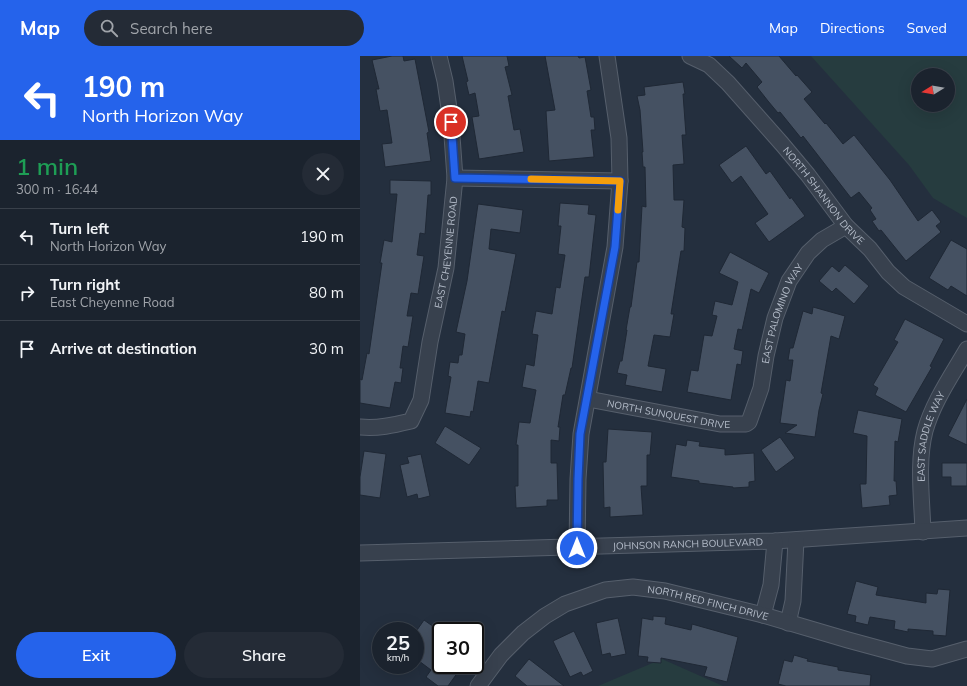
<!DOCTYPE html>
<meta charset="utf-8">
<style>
body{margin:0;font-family:Mulish,sans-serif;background:#242b36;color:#f1f3f6;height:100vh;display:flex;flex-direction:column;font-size:15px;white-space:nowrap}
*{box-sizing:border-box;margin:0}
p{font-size:13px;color:#a0a4aa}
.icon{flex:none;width:22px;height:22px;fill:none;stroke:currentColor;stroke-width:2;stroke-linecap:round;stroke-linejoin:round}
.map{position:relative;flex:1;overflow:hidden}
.details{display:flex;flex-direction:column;background:#1b232e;width:360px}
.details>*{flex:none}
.top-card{background:#2563eb;color:#fff;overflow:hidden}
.needle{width:26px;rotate:259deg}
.controls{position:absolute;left:551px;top:12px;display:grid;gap:8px}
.controls a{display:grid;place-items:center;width:44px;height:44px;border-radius:50%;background:#1b232e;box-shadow:0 4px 16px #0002,0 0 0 1px #39404a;font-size:20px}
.speed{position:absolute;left:12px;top:566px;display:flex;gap:8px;font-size:20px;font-weight:700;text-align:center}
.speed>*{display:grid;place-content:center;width:52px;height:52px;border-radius:50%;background:#1b232e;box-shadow:0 4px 16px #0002,0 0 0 1px #39404a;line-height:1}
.speed small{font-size:10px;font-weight:400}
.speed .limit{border:2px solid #111;border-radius:6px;background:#fff;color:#111}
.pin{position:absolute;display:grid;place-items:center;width:34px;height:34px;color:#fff;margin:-17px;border:2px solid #fff;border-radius:50%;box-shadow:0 1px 4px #0007}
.me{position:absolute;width:44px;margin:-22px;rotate:0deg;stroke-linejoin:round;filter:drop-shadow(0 0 3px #0008)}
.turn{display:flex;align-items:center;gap:14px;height:84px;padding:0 16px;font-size:18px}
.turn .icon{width:52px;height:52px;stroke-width:2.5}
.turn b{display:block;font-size:28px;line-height:34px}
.round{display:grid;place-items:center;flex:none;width:42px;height:42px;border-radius:21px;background:#242b36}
.head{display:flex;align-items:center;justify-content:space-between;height:68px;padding:0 16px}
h1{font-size:24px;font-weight:600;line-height:30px;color:#1e9e55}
.button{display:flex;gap:8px;margin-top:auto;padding:8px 16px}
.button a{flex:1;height:46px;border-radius:24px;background:#2563eb;color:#fff;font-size:16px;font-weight:600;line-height:46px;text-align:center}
.button a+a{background:#242b36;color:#f1f3f6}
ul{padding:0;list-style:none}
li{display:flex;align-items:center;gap:12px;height:56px;padding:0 16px;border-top:1px solid #39404a}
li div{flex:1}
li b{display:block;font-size:15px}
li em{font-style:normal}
header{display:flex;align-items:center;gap:24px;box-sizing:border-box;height:56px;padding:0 20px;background:#2563eb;color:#fff}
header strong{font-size:19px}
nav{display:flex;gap:22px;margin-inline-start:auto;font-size:14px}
.search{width:280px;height:36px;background:#242b36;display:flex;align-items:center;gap:10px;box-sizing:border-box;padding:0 14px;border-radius:22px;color:#a0a4aa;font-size:15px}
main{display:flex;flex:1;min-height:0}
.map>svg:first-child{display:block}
.green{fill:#263c3f;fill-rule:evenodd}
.building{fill:#455162;stroke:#1f2835}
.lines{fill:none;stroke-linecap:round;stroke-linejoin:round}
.minor-casing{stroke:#565f6c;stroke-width:17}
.minor{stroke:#38414e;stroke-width:15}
.route-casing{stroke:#184099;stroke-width:10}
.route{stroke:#2563eb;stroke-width:7}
.slow{stroke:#f59e0b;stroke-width:7}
.labels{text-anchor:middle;stroke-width:3.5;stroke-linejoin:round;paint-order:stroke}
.street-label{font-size:10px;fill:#b4bcc9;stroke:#1d2633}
</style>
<header>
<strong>Map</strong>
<div class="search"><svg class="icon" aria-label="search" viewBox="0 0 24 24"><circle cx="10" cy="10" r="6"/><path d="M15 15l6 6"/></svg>Search here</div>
<nav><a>Map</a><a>Directions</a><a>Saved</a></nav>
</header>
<main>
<section class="details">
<div class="top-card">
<div class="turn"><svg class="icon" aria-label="left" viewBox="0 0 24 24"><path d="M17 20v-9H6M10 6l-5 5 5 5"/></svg><div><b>190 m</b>North Horizon Way</div></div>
</div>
<div class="head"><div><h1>1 min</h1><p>300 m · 16:44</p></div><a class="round"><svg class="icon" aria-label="close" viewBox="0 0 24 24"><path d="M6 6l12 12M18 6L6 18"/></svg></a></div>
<ul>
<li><svg class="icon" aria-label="left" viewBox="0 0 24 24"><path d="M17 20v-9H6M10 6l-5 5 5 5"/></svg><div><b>Turn left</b><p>North Horizon Way</p></div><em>190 m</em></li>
<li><svg class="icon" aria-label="right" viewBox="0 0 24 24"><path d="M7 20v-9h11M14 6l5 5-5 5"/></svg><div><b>Turn right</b><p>East Cheyenne Road</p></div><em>80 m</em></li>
<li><svg class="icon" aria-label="arrive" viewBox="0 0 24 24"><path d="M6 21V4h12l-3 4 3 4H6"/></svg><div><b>Arrive at destination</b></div><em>30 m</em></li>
</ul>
<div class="button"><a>Exit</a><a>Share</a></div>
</section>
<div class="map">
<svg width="607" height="630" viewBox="0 0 607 630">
<rect width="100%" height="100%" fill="#242f3e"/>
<g class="green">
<path d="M 451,0 L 607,0 L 607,162 L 573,142 L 549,109 ZM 558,19 L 588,19 L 588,49 L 558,49 Z"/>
<polygon points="302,603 363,630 238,630"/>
</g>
<g class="building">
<polygon points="32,0 43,0 44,5 55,3 69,76 67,77 71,105 25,111 22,88 32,87 27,54 20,55 16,33 19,33 12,4"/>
<polygon points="102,0 147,0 149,10 145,11 152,39 148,40 154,74 160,73 164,96 119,103 112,61 119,60 115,37 109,39 106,26 108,25"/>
<polygon points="185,0 218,0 219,2 225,1 231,34 227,35 231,61 234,61 235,74 231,74 234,101 189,105 186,55 195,54"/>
<polygon points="369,0 419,0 436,20 437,19 452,36 444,43 465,68 466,67 483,88 494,79 530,124 558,165 572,154 581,166 576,170 581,176 546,205 521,174 519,175 512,165 516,163 510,154 512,152 499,136 491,142 443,80 441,82 420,56 418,57 408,45 397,31 402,26 386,7 382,12"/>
<polygon points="323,26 325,38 323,38 326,79 322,79 324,108 313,109 314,144 324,144 322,171 325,172 324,195 321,195 311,258 314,258 310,281 294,279 288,310 306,313 302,336 265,329 267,319 257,317 260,305 262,305 267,274 266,274 270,251 271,251 277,206 279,206 282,150 286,151 285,111 283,111 282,96 283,96 280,54 277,40 285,39 284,31"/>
<polygon points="386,90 406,118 410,115 430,143 431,141 445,160 409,186 395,167 408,158 381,120 372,127 359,109"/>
<polygon points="30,124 71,125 71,139 68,139 65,178 60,177 57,199 64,200 58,238 51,237 47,260 53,260 48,291 43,290 40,312 43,312 41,327 35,326 30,352 0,347 0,323 2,324 7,297 9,298 22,207 20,207 24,184 32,186 37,138 30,138"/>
<polygon points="200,147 229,149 228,158 236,159 229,221 225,221 212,312 211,312 205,339 203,339 198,371 200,371 199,385 191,384 191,407 197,407 198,444 187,444 187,450 156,452 155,430 158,430 158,389 156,389 159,366 170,367 176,334 162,331 166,308 174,310 178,279 172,278 176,255 192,258 196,231 200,232 205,199 198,198 201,170 198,170"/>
<polygon points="118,148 163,154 160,177 131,173 129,193 156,198 145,256 142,255 129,327 118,325 113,356 111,355 110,361 85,357 91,321 88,320 90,306 98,307 99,299 102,299 105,278 96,276 107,225"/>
<polygon points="591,184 607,193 607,240 591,230 588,234 569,222"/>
<polygon points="370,196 409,217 399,237 391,233 382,274 378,273 374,293 383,295 381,309 377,308 371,344 327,336 331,314 338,315 344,279 352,280 357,260 352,259 355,245 372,249 378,226 359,217"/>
<polygon points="485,209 509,230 494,248 476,232 472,236 459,225 472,210 479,216"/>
<polygon points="453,251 485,260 479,283 471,280 461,337 463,338 459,354 455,381 425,377 437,369 420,367 426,324 430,325 433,304 428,304 430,292 433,292 443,255 452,258"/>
<polygon points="545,263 584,283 570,310 572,311 546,356 515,339 518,332 513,329 538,286 534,284"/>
<polygon points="607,343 607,389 588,380"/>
<polygon points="498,354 542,363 538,386 535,385 534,425 536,425 537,439 529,440 530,449 502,452 500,428 506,428 507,380 493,377"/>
<polygon points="85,370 121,392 109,409 75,387"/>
<polygon points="248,373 292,376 290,399 287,399 287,430 281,430 283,459 250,461 250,451 244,452 243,406 246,406"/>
<polygon points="420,381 435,402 416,416 401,394"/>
<polygon points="327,384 340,386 339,390 365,393 365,399 394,397 395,425 389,426 389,431 373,432 373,431 339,427 339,425 311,421 316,388 326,390"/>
<polygon points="4,395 26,398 20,442 0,439 0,421"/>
<polygon points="61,398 70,440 58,443 57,438 47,441 40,409 49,407 47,401"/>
<polygon points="582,407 607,407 607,430 591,430 591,421 582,421"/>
<polygon points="496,525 518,531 516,539 566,547 566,537 577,538 578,533 590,534 586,580 573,579 573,575 548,573 548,576 534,573 535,565 510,561 508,569 495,566 496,560 487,558"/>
<polygon points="293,560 306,561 305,568 331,574 332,568 378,581 367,626 344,620 347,611 301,602 301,607 287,606 288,601 278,600 282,562 293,564"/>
<polygon points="258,562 266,598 251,601 250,597 242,599 236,567"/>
<polygon points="64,564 81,576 81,609 103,609 88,630 78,630 66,621 71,614 55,602 55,577"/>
<polygon points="214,575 233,615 223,620 221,616 210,621 193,585"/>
<polygon points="434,599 448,603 447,605 478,611 478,614 511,619 510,630 426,630 418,628 424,604 432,606"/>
<polygon points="169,603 204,630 167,630 155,620"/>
</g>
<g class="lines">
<g class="minor-casing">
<g id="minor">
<path id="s1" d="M 330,0 L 349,9 L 368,27 L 422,88 L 448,119 L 486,170 L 510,193 L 528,216 L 544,231 L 607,268"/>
<polyline points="95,122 260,125"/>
<path id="s2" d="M 228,343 L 360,368 L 386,368 L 389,366 L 401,332 L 406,300 L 415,262 L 429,225 L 448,197 L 462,184 L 486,170"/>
<path id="s3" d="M 0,371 C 17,373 34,369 51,365 L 61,344 L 70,286 L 86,212 L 95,122 L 91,66 L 85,25 L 79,0"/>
<path id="s4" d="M 563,476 C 562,444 557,406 565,375 C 573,346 592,319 607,293"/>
<polyline points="217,492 218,423 221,378 255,191 260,125 259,82 247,0"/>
<path id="s5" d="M 0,497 L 415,485 L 607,472"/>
<polyline points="403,559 411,529 415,485"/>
<polyline points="428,567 433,545 436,484"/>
<path id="s6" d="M 118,630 L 141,599 L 163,577 L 185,560 L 205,548 L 245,534 L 273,531 L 305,535 L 403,559 L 488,584 L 547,600 L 572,603 L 607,593"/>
</g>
</g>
<use href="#minor" class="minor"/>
</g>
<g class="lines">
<g class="route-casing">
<polyline id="route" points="91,66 95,122 260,125 255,191 220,378 218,423 217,492"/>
</g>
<use href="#route" class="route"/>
<polyline class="slow" points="171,123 260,125 258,154"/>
</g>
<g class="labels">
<g class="street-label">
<text dy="4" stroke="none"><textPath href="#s1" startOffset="195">NORTH SHANNON DRIVE</textPath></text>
<text dy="4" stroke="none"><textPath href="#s3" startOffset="225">EAST CHEYENNE ROAD</textPath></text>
<text dy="4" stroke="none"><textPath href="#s2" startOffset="278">EAST PALOMINO WAY</textPath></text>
<text dy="4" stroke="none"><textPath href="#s2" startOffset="82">NORTH SUNQUEST DRIVE</textPath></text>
<text dy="4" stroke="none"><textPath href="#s4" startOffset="97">EAST SADDLE WAY</textPath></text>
<text dy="4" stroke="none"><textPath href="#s5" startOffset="328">JOHNSON RANCH BOULEVARD</textPath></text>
<text dy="4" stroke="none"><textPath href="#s6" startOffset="268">NORTH RED FINCH DRIVE</textPath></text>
</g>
</g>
</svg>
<div class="controls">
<a><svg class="needle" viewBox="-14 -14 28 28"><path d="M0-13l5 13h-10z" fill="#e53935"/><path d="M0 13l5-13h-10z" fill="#a0a4aa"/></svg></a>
</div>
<div class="speed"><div>25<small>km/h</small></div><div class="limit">30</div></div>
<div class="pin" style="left:91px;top:66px;background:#d93025"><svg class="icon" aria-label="arrive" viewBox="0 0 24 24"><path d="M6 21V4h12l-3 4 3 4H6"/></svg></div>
<svg class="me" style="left:217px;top:492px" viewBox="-20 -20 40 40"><circle r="17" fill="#2563eb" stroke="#fff" stroke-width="3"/><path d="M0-11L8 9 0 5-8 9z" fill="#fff"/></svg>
</div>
</main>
